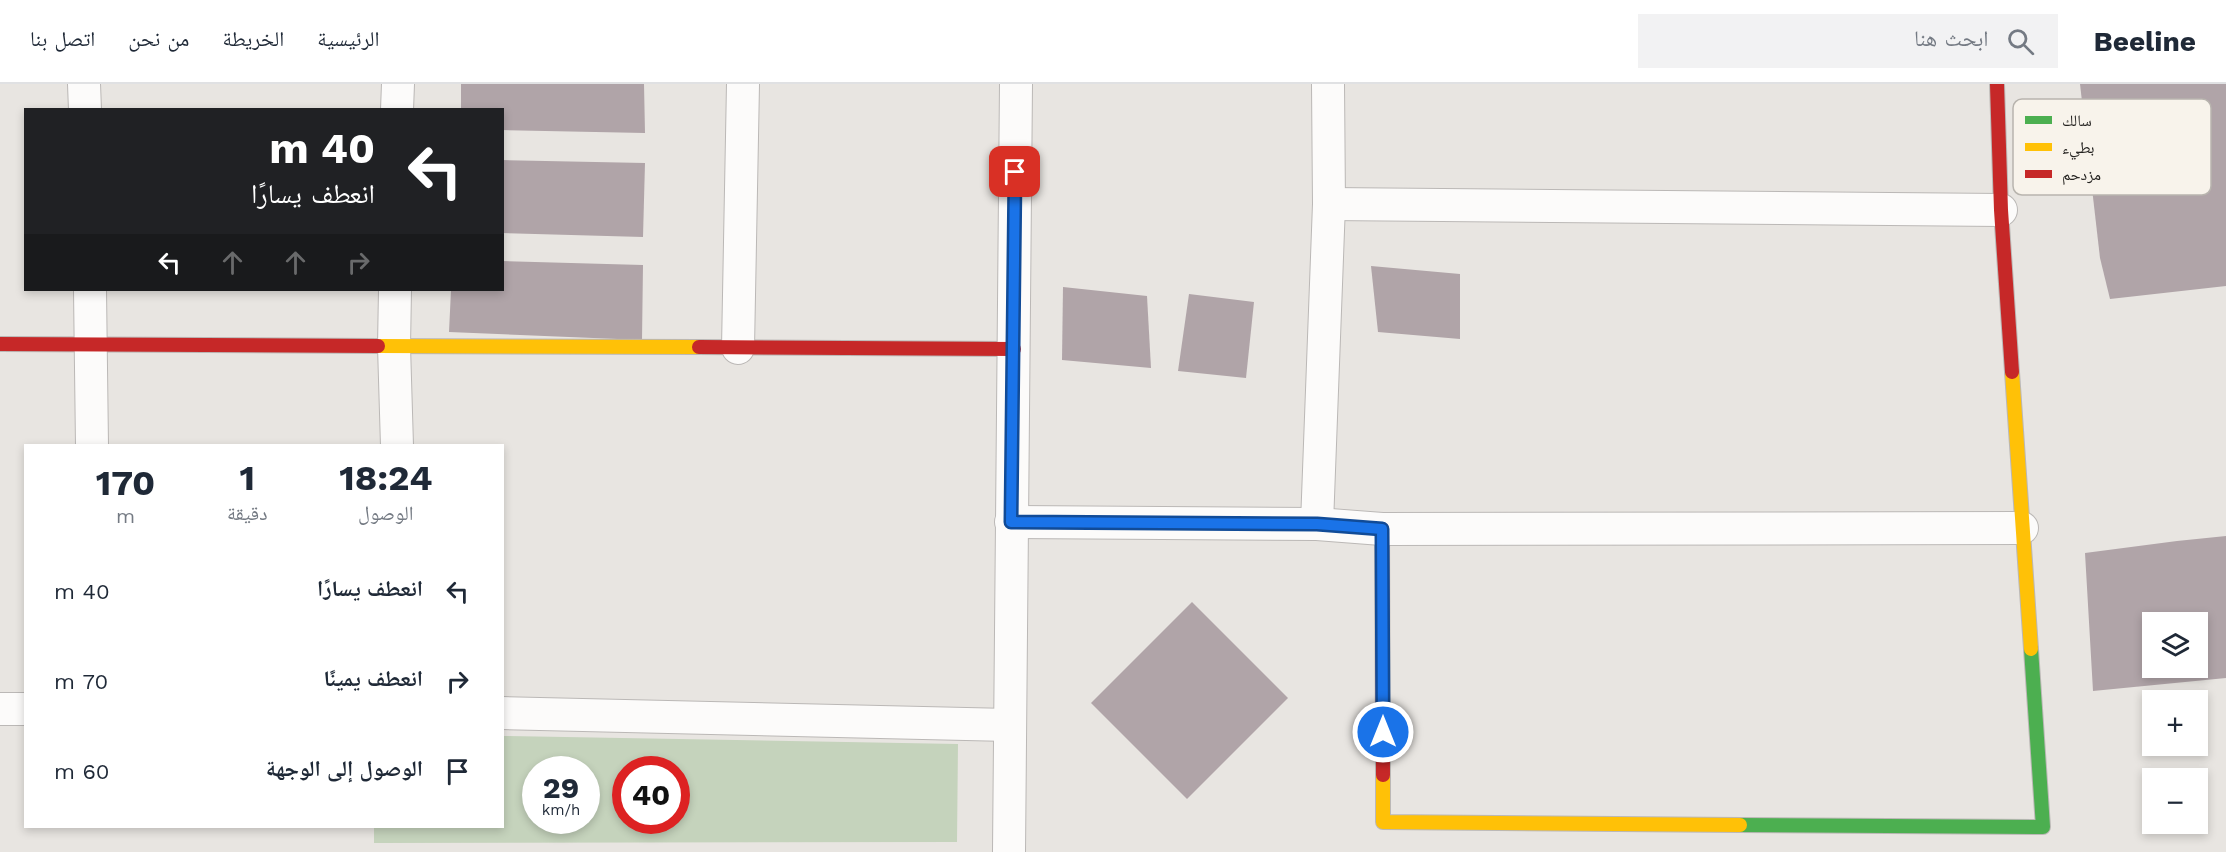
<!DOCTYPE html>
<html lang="ar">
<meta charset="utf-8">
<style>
body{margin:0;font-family:"Work Sans","Noto Naskh Arabic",sans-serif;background:#f2f2f3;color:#1f2937;direction:rtl;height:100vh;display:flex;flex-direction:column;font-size:22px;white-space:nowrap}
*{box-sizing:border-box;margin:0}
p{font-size:20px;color:#747a83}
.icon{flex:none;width:33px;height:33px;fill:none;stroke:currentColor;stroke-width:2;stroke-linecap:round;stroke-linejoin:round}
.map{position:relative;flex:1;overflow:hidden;direction:ltr}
.details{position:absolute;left:24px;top:360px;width:480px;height:384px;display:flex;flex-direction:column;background:#fff;border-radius:0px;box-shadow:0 3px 9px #0003;direction:rtl}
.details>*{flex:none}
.banner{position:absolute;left:24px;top:24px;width:480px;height:183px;border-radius:0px;box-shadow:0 3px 9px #0003;direction:rtl;background:#202124;color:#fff;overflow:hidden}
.tools{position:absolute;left:2142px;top:528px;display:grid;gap:12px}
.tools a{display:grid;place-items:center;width:66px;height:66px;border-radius:0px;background:#fff;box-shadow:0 3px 9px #0003;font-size:30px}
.speed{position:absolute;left:522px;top:672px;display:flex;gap:12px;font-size:30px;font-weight:700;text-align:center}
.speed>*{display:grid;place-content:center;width:78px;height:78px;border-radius:50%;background:#fff;box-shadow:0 3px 9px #0003;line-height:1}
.speed small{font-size:15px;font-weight:400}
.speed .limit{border:9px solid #d22;background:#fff;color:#111}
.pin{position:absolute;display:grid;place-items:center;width:51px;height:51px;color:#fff;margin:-26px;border-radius:12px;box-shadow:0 3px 9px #0006}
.me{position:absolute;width:66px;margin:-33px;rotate:0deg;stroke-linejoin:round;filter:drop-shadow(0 0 4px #0008)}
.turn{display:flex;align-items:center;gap:21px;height:126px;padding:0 30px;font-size:27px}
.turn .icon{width:78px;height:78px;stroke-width:2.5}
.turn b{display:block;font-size:42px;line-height:51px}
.lanes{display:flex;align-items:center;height:57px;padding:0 30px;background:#0003;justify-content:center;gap:30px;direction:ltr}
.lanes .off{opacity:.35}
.eta{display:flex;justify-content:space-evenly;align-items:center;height:102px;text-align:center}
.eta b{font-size:36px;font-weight:700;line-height:42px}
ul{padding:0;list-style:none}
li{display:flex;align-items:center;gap:18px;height:90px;padding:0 30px}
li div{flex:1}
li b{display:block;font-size:22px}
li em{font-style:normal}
header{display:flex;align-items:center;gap:36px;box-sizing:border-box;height:84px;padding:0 30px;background:#fff;border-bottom:2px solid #e0e1e3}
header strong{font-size:28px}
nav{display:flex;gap:33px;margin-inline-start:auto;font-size:21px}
.search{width:420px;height:54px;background:#f2f2f3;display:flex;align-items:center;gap:15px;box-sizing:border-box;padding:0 21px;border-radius:0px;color:#747a83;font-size:22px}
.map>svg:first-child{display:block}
.green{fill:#c5d3bc;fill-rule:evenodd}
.building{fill:#b0a4a8;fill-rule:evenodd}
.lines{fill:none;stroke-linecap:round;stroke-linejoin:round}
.street-casing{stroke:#bbb8b6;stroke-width:34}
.fast-casing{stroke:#bbb8b6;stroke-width:16}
.slow-casing{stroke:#bbb8b6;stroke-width:16}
.jam-casing{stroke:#bbb8b6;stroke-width:16}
.street{stroke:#fcfbfa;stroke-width:32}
.fast{stroke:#4caf50;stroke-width:14}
.slow{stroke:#ffc107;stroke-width:14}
.jam{stroke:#c62828;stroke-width:14}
.route-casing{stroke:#114b97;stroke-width:15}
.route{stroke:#1a73e8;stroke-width:10}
.key{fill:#f8f3eb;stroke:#b8b4ae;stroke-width:1.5}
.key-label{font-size:16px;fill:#242220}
</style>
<header>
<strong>Beeline</strong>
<div class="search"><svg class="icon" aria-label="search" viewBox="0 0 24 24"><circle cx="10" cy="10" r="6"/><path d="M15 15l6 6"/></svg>ابحث هنا</div>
<nav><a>الرئيسية</a><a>الخريطة</a><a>من نحن</a><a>اتصل بنا</a></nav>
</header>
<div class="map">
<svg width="2226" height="768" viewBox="0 0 2226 768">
<rect width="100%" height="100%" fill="#e8e5e1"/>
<path class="green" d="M 503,652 L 958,660 L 957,758 L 374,759 L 374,743 L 502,742 ZM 536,686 L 586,686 L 586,736 L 536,736 ZM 626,686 L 676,686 L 676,736 L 626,736 Z"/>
<g class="building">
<polygon points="461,0 644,0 645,49 502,46 502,26 461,26"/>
<polygon points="2080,0 2226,0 2226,202 2110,215 2100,174"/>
<polygon points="502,76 645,79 643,153 502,149"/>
<polygon points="502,177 643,181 642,256 449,248 451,206 502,206"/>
<polygon points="1371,182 1460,190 1460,255 1378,248"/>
<polygon points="1063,203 1147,212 1151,284 1062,276"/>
<polygon points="1189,210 1254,218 1246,294 1178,287"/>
<path d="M 2226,452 L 2226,594 L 2093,607 L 2085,469 L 2177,457 ZM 2152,538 L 2198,538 L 2198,584 L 2152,584 Z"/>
<polygon points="1192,518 1288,614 1187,715 1091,619"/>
</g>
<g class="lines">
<g class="street-casing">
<g id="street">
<polyline points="84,0 85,26"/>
<polyline points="397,26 398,0"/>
<polyline points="1329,120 2001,126"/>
<polyline points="90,206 92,362"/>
<polyline points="395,206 394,262 397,362"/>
<polyline points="738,264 743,0"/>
<polyline points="1011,438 1317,440 1382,445 2022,444"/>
<polyline points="1317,440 1329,120 1328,0"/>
<polyline points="0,625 26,625"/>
<polyline points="502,629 1009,641"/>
<polyline points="1009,768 1016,0"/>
</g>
</g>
<g class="fast-casing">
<polyline id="fast" points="1740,741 2043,743 2031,565"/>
</g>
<g class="slow-casing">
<g id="slow">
<polyline points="378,262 699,263"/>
<polyline points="2012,288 2031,565"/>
<polyline points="1383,691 1383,738 1740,741"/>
</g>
</g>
<g class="jam-casing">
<g id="jam">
<polyline points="1997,0 2001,126 2012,288"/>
<polyline points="0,260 378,262"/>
<polyline points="699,263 1014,265"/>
<polyline points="1382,445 1383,691"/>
</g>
</g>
<use href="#street" class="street"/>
<use href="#fast" class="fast"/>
<use href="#slow" class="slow"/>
<use href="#jam" class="jam"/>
</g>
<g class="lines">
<g class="route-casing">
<polyline id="route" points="1015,88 1011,438 1317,440 1382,445 1383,648"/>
</g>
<use href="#route" class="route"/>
</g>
<rect x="2013" y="15" width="198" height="96" rx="9" class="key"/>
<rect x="2025" y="32" width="27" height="8" fill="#4caf50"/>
<rect x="2025" y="59" width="27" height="8" fill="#ffc107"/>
<rect x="2025" y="86" width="27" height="8" fill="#c62828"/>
<g class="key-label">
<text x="2062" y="42">سالك</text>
<text x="2062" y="69">بطيء</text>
<text x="2062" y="96">مزدحم</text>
</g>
</svg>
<div class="tools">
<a><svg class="icon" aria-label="layers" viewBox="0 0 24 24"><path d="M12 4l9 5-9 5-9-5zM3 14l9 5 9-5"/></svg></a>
<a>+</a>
<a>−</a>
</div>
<div class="speed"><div>29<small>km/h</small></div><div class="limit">40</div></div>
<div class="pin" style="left:1015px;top:88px;background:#d93025"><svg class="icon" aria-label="arrive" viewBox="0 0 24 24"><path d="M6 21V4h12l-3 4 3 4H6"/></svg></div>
<svg class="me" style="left:1383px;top:648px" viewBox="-20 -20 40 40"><circle r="17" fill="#1a73e8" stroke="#fff" stroke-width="3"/><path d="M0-11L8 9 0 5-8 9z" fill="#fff"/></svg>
<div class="banner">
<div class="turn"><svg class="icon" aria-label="left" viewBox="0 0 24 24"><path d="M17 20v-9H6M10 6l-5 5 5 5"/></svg><div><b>40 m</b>انعطف يسارًا</div></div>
<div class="lanes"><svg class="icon" aria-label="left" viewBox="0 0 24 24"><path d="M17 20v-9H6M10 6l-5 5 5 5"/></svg><svg class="icon off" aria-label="ahead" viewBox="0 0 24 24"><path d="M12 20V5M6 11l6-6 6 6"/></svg><svg class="icon off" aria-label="ahead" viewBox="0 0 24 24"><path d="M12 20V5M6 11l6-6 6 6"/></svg><svg class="icon off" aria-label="right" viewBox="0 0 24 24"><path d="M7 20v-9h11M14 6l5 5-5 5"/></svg></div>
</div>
<section class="details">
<div class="eta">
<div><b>18:24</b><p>الوصول</p></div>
<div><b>1</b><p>دقيقة</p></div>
<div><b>170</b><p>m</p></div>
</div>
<ul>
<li><svg class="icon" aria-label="left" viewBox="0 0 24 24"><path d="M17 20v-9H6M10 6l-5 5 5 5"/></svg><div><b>انعطف يسارًا</b></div><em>40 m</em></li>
<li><svg class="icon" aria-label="right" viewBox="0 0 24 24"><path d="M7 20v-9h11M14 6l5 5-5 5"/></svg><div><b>انعطف يمينًا</b></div><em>70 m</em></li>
<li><svg class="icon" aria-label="arrive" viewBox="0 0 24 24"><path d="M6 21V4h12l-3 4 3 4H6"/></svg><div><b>الوصول إلى الوجهة</b></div><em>60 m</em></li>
</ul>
</section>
</div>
